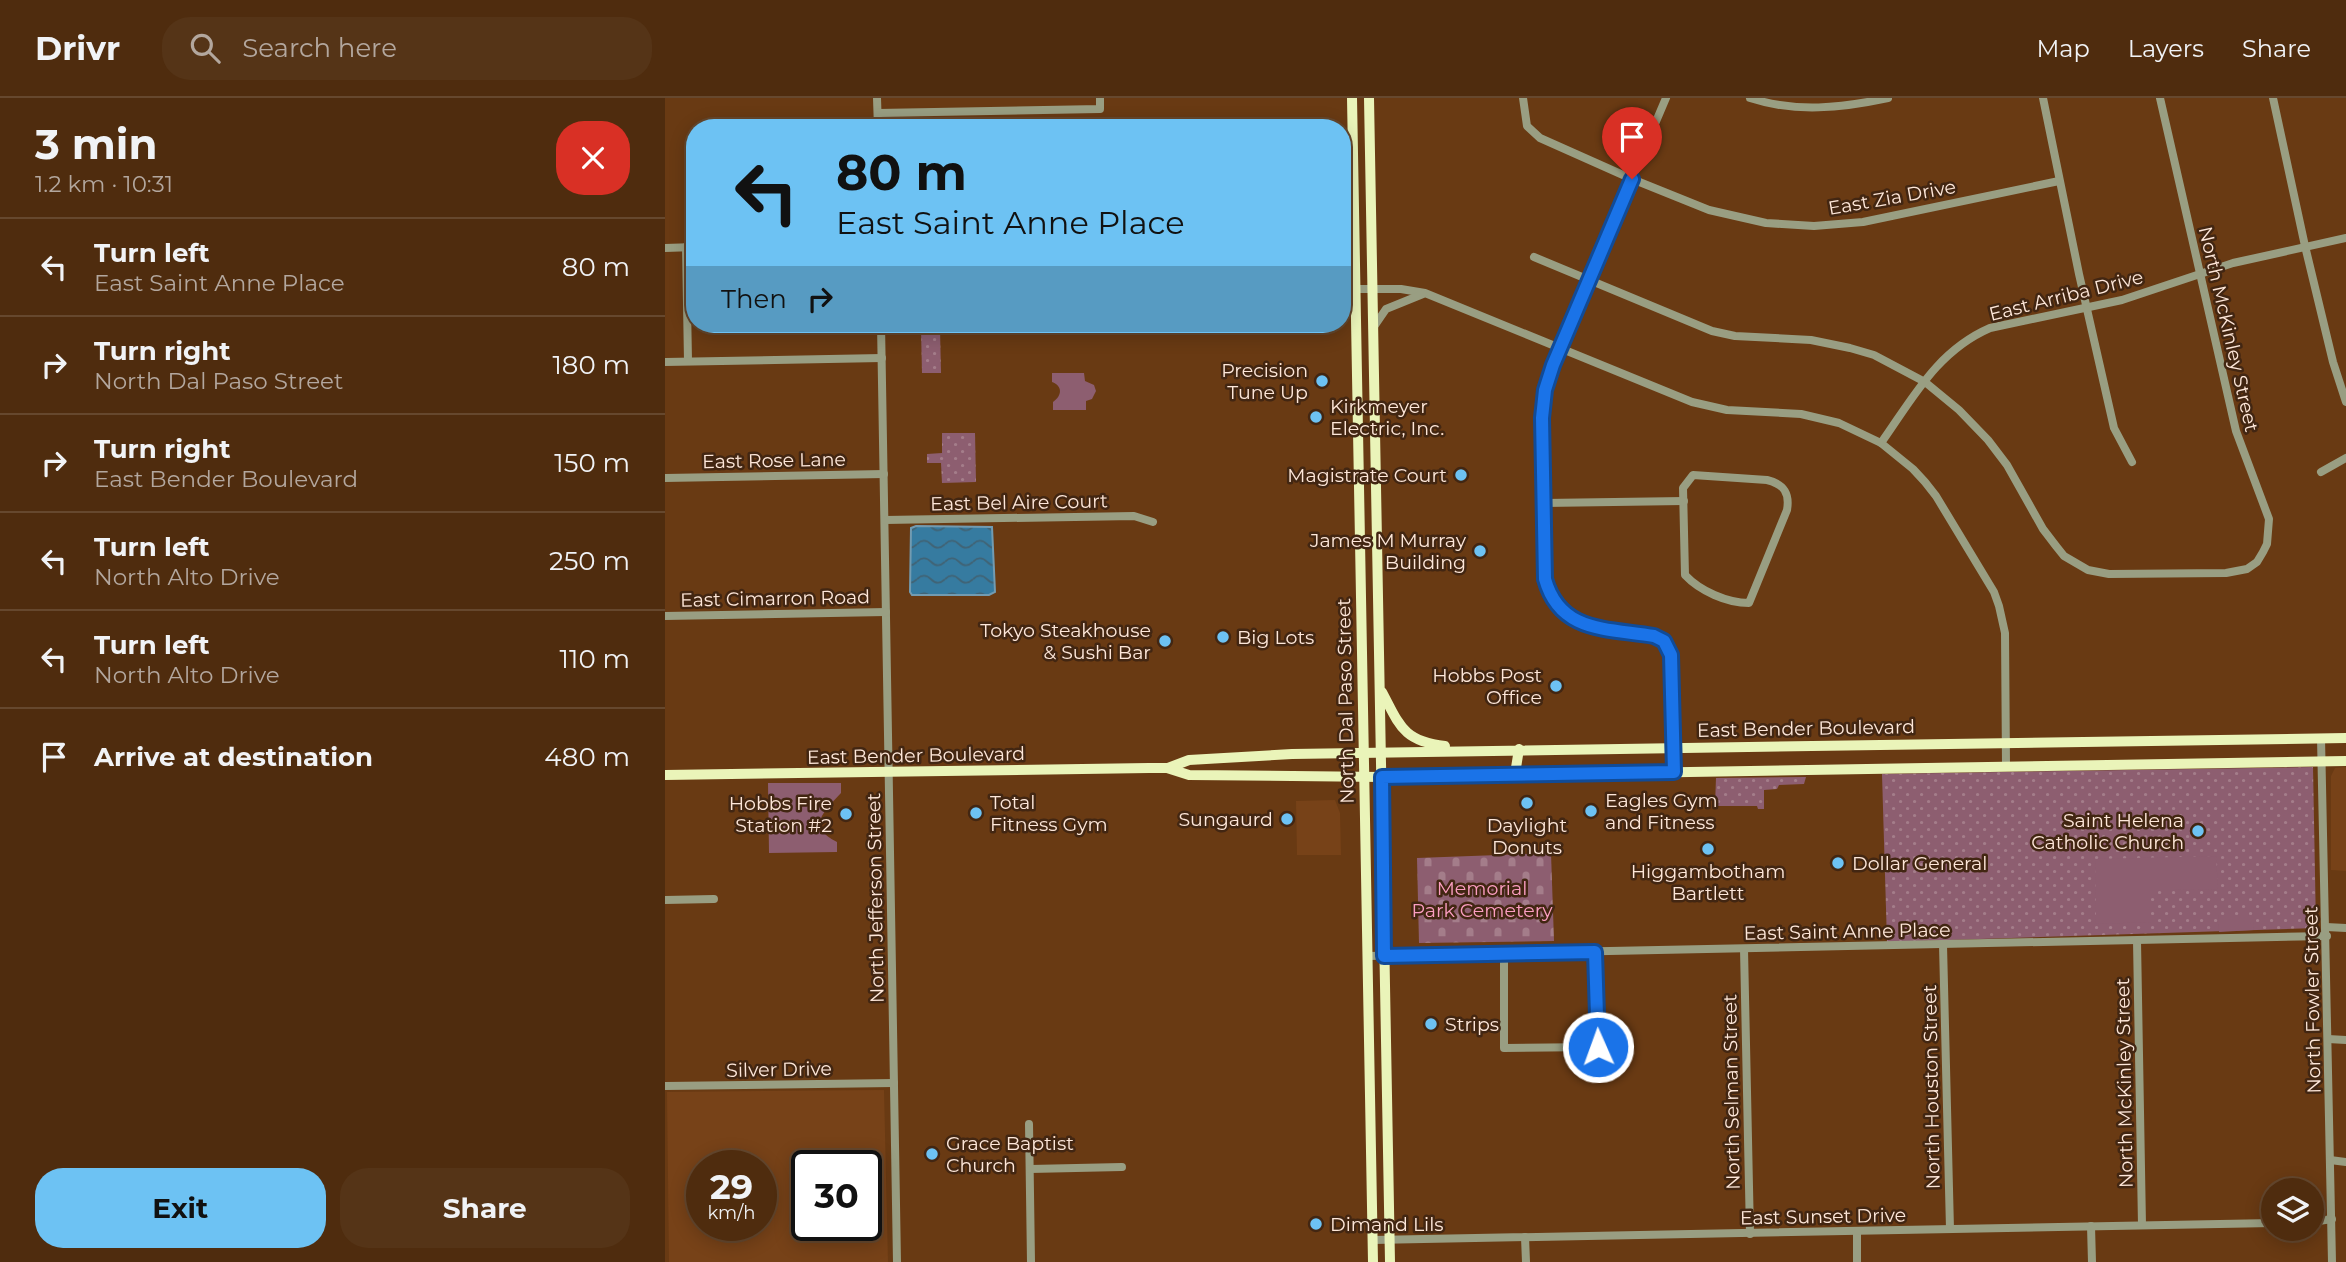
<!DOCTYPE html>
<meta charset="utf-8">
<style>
body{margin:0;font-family:Montserrat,sans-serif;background:#553417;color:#f1f3f6;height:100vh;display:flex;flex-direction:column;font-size:26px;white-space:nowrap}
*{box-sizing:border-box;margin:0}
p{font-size:23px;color:#b3a79e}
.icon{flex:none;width:38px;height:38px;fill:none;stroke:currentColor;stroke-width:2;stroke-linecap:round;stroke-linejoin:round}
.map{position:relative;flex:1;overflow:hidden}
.details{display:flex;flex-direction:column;background:#4f2c0e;width:665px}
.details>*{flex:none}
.guide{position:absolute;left:21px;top:21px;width:665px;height:214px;border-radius:28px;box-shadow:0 4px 18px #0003,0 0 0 2px #66482e;background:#6dc2f3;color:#111;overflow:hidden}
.buttons{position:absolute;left:1596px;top:1080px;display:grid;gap:14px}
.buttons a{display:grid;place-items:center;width:63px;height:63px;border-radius:50%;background:#4f2c0e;box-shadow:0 4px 18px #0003,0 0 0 2px #66482e;font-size:35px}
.speed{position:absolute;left:21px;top:1052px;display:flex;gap:14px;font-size:35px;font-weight:700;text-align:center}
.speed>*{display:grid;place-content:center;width:91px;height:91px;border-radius:50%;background:#4f2c0e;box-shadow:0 4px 18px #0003,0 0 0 2px #66482e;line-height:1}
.speed small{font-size:18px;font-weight:400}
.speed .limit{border:4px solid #111;border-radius:10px;background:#fff;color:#111}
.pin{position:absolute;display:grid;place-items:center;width:60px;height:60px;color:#fff;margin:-72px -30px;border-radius:50% 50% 50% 0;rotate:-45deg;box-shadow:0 0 7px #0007}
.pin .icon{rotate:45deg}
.me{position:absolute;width:77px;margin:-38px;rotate:358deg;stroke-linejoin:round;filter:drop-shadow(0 0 5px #0008)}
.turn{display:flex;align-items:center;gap:24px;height:147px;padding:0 35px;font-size:32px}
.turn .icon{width:91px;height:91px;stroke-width:2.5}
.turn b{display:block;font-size:49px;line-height:60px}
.then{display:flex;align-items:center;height:66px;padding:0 35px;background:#0003;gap:14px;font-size:26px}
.round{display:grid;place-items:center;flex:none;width:74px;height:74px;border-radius:28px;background:#553417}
.summary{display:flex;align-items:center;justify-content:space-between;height:119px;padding:0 35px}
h1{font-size:42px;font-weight:700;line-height:52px}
.button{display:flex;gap:14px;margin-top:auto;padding:14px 35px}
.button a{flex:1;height:80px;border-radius:28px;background:#6dc2f3;color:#111;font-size:28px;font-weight:700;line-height:80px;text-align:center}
.button a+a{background:#553417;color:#f1f3f6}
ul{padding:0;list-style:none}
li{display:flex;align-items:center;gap:21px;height:98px;padding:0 35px;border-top:2px solid #66482e}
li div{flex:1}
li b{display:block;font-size:26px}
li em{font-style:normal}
header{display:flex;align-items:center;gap:42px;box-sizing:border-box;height:98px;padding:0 35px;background:#4f2c0e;border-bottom:2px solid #66482e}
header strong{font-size:33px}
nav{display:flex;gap:38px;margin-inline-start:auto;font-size:24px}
.search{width:490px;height:63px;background:#553417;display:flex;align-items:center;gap:18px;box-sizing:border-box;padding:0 24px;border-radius:28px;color:#b3a79e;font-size:26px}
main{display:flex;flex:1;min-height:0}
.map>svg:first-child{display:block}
.built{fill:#774218;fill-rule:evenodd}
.grass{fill:url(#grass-dots)}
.cemetery{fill:url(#cemetery-stones)}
.park{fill:#8d5e70}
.water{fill:url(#water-waves);stroke:#729bb1;stroke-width:2}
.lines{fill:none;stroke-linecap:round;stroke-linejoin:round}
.minor{stroke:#999e82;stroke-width:8}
.major{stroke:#eaf4b9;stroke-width:10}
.route-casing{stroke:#114b97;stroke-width:18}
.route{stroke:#1a73e8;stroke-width:12}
.poi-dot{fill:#6dc2f3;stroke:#422612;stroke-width:2.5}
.labels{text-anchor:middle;stroke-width:5;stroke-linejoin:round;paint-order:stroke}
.street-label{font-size:19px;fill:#fee7d9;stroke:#422612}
.poi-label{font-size:19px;fill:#fee7d9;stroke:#422612;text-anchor:end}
.park-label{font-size:19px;fill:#fc9ec2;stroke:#422612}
</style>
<header>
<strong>Drivr</strong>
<div class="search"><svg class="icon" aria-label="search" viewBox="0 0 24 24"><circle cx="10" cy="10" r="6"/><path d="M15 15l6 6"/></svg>Search here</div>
<nav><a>Map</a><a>Layers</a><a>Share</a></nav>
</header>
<main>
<section class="details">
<div class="summary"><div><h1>3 min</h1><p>1.2 km · 10:31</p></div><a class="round" style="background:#d93025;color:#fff"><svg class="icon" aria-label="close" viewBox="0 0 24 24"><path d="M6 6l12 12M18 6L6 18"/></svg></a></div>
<ul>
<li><svg class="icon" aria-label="left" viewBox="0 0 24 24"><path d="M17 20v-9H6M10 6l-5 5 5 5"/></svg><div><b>Turn left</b><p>East Saint Anne Place</p></div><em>80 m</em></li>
<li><svg class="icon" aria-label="right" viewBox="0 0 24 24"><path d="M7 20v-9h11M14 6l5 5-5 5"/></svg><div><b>Turn right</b><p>North Dal Paso Street</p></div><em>180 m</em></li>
<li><svg class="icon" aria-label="right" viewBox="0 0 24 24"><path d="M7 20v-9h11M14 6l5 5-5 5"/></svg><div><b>Turn right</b><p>East Bender Boulevard</p></div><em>150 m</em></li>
<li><svg class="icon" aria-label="left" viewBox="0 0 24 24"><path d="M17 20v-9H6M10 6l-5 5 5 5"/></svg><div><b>Turn left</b><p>North Alto Drive</p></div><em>250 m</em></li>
<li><svg class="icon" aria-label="left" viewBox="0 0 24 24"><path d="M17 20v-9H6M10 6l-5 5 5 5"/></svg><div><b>Turn left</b><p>North Alto Drive</p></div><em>110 m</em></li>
<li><svg class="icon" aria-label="arrive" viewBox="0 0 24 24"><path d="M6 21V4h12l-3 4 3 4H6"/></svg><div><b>Arrive at destination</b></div><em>480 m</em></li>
</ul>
<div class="button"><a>Exit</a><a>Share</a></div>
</section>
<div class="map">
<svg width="1681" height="1164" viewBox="0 0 1681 1164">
<defs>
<pattern id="grass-dots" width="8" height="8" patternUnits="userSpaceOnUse" patternTransform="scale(1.75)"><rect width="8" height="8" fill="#8d5e70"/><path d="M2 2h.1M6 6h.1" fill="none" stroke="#a47d8a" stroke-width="1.8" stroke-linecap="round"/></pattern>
<pattern id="cemetery-stones" width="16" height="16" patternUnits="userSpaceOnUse" patternTransform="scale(1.75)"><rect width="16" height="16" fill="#8d5e70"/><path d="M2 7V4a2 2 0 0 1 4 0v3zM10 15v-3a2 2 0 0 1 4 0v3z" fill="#a47d8a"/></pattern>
<pattern id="water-waves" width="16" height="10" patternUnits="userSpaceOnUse" patternTransform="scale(1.75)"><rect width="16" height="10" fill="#367ba0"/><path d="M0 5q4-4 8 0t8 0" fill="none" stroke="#406375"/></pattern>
</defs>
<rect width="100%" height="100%" fill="#693a13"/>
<g class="built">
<polygon points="1681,669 1681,773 1666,772 1666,678 1670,670"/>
<polygon points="670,702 675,715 676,757 632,757 631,703"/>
<path d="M 219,992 L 223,1164 L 4,1164 L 2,994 ZM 37,1068 L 96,1068 L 96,1127 L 37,1127 ZM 142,1068 L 201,1068 L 201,1127 L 142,1127 Z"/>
</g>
<g class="grass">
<polygon points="256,231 275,231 276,275 257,275"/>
<polygon points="277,335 310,335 311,384 277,385 276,365 262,365 262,356 277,355"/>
<polygon points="1648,669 1651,830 1222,844 1217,676"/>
<polygon points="1141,679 1139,686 1114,687 1112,691 1099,692 1099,711 1093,711 1092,708 1050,708 1051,680"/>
</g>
<polygon class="cemetery" points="886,755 889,843 754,845 752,760"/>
<g class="park">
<path d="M 387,275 L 419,275 L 420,283 L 429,287 L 431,293 L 427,301 L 421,303 L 421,312 L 388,312 L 388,304 C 397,298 398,288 387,284 Z"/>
<path d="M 103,685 L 176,685 L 176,695 C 160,713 140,728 172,744 L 172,754 L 104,755 Z"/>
<polygon points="1551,758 1553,791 1509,792 1509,790 1505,790 1505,793 1486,793 1486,824 1431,826 1430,761"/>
<polygon points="1553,817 1583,817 1588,823 1589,832 1554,834"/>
</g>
<polygon class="water" points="251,428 327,429 330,494 324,497 247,497 245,494 246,430"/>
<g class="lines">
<g class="minor">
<polyline points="212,0 213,30"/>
<polyline points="858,0 862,28 875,40 967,81 1044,112 1101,125 1149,128 1198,124 1394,83"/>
<path d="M 1001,0 L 888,266 L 880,292 L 878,320 L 880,481 C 894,535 942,530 989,538 L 999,543 L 1006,557 L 1009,674"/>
<path d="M 1085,0 C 1131,15 1176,10 1223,0"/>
<polyline points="1378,0 1414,176 1449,330 1467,364"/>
<polyline points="1608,0 1640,148 1668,264 1681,304"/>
<polyline points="213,15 435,11 435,0"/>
<polyline points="21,149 23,263"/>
<polyline points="0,150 30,149"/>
<polyline points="869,159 1047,233 1070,238 1146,242 1185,250 1209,257 1260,284 1294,312 1323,342 1342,367 1378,431 1391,448 1399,458 1423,472 1444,476 1561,475 1582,471 1592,464 1598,454 1602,446 1604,421 1571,333 1495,0"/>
<polyline points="677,191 736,191 760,195 1027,304 1062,312 1136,316 1174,325 1216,345 1248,371 1260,384 1271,398 1329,494 1334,508 1340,535 1341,668"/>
<polyline points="216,226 232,1164"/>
<polyline points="708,230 721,211 758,196"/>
<polyline points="0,264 217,260"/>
<path d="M 1216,345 C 1248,300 1272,253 1325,230 L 1457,202 L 1568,165 L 1681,140"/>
<polyline points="1656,374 1681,360"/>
<path d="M 1028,377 L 1102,382 C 1119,386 1125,395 1122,412 L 1084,505 C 1062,505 1035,493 1020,477 L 1018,390 Z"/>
<polyline points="0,380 219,376"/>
<polyline points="879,405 1019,403"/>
<polyline points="220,422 469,418 488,424"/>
<polyline points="0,518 221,514"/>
<polyline points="1656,640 1667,1164"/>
<polyline points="0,802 49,801"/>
<polyline points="1661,829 1681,830"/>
<polyline points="1472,843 1477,1127"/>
<polyline points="1278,847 1285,1131"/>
<polyline points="1079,851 1085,1136"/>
<polyline points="839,854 839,950 933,949 930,854"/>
<polyline points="703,858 1662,838"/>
<polyline points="1663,941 1681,942"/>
<polyline points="0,988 229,985"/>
<polyline points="364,1026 366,1164"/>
<polyline points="1665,1062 1681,1064"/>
<polyline points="365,1071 457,1069"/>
<polyline points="1647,1124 1667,1121"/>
<polyline points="1426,1128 1427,1164"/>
<polyline points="1192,1133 1192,1164"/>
<polyline points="860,1139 861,1164"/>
<polyline points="708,1142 1608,1125"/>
</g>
<g class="major">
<polyline points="687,0 708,1164"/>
<polyline points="704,0 725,1164"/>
<path d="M 717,594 C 735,628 738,643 780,648"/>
<polyline points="503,670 524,662 627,656 1681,640"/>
<polyline points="850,676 854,651"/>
<polyline points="0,677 484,670 502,670 524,677 717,679 1681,663"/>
</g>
</g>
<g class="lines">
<g class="route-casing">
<path id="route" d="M 933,949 L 930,854 L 719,858 L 717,679 L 1009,674 L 1006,557 L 999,543 L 989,538 C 942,530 895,535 880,481 L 877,320 L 880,292 L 888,267 L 967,81"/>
</g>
<use href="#route" class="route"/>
</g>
<g class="poi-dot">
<circle cx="657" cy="283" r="7"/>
<circle cx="651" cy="319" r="7"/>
<circle cx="796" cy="377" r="7"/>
<circle cx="815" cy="453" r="7"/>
<circle cx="558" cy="539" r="7"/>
<circle cx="500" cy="543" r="7"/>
<circle cx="891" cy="588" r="7"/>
<circle cx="862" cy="705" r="7"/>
<circle cx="926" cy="713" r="7"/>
<circle cx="311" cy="715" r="7"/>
<circle cx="181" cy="716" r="7"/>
<circle cx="622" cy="721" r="7"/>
<circle cx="1533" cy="733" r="7"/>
<circle cx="1043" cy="751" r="7"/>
<circle cx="1173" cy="765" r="7"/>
<circle cx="766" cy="926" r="7"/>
<circle cx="267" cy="1056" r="7"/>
<circle cx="651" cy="1126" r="7"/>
</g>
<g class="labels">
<g class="street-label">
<text transform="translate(1227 99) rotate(-10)" y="7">East Zia Drive</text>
<text transform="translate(1401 197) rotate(-14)" y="7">East Arriba Drive</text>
<text transform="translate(1564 231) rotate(77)" y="7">North McKinley Street</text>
<text transform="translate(109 362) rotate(-1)" y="7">East Rose Lane</text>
<text transform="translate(354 404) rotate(-1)" y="7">East Bel Aire Court</text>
<text transform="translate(110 500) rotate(-1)" y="7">East Cimarron Road</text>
<text transform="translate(680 603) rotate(-91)" y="7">North Dal Paso Street</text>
<text transform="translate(1141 630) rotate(-1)" y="7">East Bender Boulevard</text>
<text transform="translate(251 657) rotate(-1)" y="7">East Bender Boulevard</text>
<text transform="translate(210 800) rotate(-91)" y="7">North Jefferson Street</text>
<text transform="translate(1182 833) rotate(-1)" y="7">East Saint Anne Place</text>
<text transform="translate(1647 902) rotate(-91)" y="7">North Fowler Street</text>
<text transform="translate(114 971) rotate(-1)" y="7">Silver Drive</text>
<text transform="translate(1459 985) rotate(-91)" y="7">North McKinley Street</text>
<text transform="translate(1266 989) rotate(-91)" y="7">North Houston Street</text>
<text transform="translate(1066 994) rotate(-91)" y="7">North Selman Street</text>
<text transform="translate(1158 1118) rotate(-1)" y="7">East Sunset Drive</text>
</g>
<g class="poi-label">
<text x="643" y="279">Precision<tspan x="643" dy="22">Tune Up</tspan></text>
<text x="665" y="315" text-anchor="start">Kirkmeyer<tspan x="665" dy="22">Electric, Inc.</tspan></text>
<text x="782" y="384">Magistrate Court</text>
<text x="801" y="449">James M Murray<tspan x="801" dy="22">Building</tspan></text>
<text x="486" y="539">Tokyo Steakhouse<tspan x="486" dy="22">&amp; Sushi Bar</tspan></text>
<text x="572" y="546" text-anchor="start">Big Lots</text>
<text x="877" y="584">Hobbs Post<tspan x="877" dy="22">Office</tspan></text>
<text x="940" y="709" text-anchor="start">Eagles Gym<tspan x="940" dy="22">and Fitness</tspan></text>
<text x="325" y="711" text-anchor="start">Total<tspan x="325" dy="22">Fitness Gym</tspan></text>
<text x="167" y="712">Hobbs Fire<tspan x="167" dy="22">Station #2</tspan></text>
<text x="608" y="728">Sungaurd</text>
<text x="1519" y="729">Saint Helena<tspan x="1519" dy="22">Catholic Church</tspan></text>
<text x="862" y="734" text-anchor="middle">Daylight<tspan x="862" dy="22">Donuts</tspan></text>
<text x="1187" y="772" text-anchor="start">Dollar General</text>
<text x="1043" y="780" text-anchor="middle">Higgambotham<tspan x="1043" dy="22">Bartlett</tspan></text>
<text x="780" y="933" text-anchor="start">Strips</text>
<text x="281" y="1052" text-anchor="start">Grace Baptist<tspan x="281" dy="22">Church</tspan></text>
<text x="665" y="1133" text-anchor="start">Dimand Lils</text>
</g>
<g class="park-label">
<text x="817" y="797">Memorial<tspan x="817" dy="22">Park Cemetery</tspan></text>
</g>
</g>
</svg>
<div class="buttons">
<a><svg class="icon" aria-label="layers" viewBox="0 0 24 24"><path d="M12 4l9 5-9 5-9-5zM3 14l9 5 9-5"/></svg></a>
</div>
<div class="speed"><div>29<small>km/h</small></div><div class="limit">30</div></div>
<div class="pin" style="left:967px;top:81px;background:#d93025"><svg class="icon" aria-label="arrive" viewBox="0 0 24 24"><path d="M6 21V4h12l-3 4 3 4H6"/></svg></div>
<svg class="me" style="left:933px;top:949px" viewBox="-20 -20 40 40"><circle r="17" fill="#1a73e8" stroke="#fff" stroke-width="3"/><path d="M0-11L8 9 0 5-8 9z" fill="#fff"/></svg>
<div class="guide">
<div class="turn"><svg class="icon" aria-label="left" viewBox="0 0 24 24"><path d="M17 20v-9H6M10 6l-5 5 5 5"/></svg><div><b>80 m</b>East Saint Anne Place</div></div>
<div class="then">Then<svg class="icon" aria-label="right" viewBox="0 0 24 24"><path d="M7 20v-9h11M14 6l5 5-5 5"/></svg></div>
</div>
</div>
</main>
